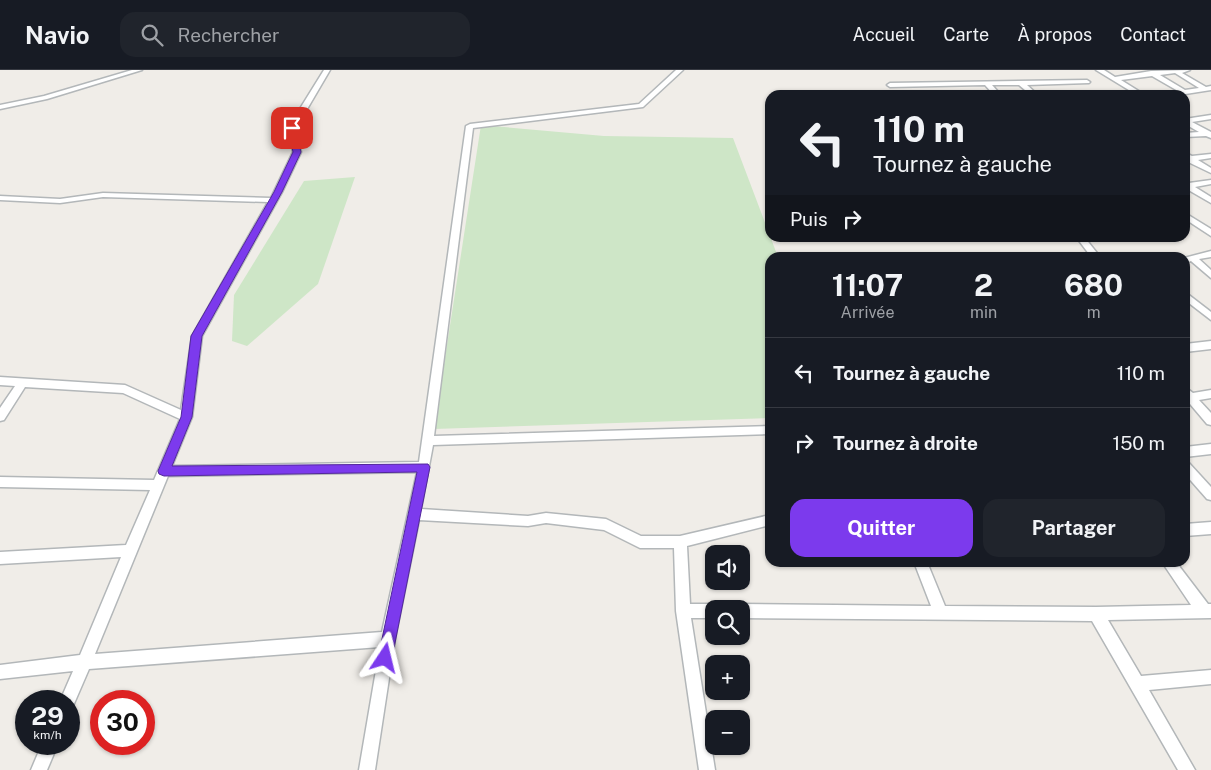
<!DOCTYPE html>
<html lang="fr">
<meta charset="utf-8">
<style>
body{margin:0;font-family:"Public Sans",sans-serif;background:#20242c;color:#f1f3f6;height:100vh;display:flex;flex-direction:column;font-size:19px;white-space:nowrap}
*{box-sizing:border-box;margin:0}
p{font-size:16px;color:#9ea1a6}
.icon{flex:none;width:28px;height:28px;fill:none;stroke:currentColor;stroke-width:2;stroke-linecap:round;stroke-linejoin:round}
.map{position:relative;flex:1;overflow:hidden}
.drawer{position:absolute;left:765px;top:182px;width:425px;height:315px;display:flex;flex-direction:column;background:#171b24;border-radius:15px;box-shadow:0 1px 4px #0004}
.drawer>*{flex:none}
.guide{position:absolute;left:765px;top:20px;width:425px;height:152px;border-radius:15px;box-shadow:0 1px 4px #0004;background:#171b24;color:#f1f3f6;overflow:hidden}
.buttons{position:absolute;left:705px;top:475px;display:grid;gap:10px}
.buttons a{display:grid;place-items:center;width:45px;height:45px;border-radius:10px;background:#171b24;box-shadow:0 1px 4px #0004;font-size:25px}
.speed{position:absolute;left:15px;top:620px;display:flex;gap:10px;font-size:25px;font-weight:700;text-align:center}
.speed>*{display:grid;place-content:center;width:65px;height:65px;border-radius:50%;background:#171b24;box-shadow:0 1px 4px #0004;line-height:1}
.speed small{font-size:12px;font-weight:400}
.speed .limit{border:8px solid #d22;background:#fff;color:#111}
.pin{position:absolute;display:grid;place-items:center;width:42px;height:42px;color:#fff;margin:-21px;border-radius:10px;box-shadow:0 2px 8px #0006}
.me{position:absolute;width:55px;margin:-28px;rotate:10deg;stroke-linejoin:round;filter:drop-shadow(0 0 4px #0008)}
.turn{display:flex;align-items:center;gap:18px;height:105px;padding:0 25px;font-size:22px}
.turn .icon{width:65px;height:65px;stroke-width:2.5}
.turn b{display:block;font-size:35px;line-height:42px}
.then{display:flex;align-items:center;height:48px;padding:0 25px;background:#0003;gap:10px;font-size:19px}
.eta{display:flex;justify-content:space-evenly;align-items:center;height:85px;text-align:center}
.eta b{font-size:30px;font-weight:700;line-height:35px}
.cta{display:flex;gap:10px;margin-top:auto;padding:10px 25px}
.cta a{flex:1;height:58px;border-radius:15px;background:#7c3aed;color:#fff;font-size:20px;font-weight:700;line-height:58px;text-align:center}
.cta a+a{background:#20242c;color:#f1f3f6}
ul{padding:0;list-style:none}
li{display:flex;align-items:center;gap:15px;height:70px;padding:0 25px;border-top:1px solid #363941}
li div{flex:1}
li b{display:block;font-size:19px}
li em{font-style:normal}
header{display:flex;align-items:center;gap:30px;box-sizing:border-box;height:70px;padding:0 25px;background:#171b24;border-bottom:1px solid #363941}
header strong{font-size:24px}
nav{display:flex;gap:28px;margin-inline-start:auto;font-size:18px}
.search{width:350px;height:45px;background:#20242c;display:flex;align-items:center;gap:12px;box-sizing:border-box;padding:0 18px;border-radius:15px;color:#9ea1a6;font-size:19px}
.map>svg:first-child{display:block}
.green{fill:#cee6c7}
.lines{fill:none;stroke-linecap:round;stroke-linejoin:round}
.street-casing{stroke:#b3b7b9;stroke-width:3}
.street{fill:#fff;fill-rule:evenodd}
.route{fill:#7c3aed;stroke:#51269a}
</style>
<header>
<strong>Navio</strong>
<div class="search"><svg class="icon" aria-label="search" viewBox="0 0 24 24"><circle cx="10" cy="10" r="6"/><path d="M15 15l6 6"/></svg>Rechercher</div>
<nav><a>Accueil</a><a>Carte</a><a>À propos</a><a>Contact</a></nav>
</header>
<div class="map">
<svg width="1211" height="700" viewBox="0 0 1211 700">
<rect width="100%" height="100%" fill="#f0ede8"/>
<g class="green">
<polygon points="481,55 604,66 733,68 778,187 770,188 770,348 434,359"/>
<polygon points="355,107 318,214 247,276 232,271 234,225 304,111"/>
</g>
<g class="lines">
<g class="street-casing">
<g id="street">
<polygon points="132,0 142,0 47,29 0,39 0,35 44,26"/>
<path d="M 324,0 L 330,0 L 296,58 L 301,82 L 282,122 L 202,266 L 192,347 L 172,396 L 419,392 L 466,56 L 470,54 L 639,34 L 676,0 L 683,0 L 643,37 L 473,58 L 434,366 L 770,356 L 770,364 L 433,375 L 421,439 L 528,446 L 546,443 L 606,449 L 641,466 L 680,466 L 770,445 L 770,455 L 687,476 L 690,534 L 714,534 L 720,539 L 714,539 L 714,548 L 691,548 L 715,700 L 699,700 L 676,541 L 674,478 L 640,478 L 604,460 L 546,453 L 528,456 L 419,450 L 395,569 L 375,700 L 359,700 L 380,577 L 89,599 L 73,636 L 69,638 L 69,631 L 60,631 L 73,601 L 0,609 L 0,595 L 80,585 L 121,487 L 0,494 L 0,482 L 126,475 L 150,420 L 0,417 L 0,407 L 154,410 L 180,349 L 123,323 L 25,317 L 4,350 L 0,351 L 0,338 L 15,316 L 0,315 L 0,307 L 125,315 L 181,340 L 192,266 L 268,132 L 103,127 L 60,133 L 0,130 L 0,126 L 60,129 L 103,123 L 271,128 L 293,82 L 288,58 ZM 417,402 L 382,562 L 95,584 L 168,406 Z"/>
<path d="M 1096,0 L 1104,0 L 1115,7 L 1151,1 L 1190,0 L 1182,3 L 1206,17 L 1211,16 L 1211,20 L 1179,25 L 1163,25 L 1178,21 L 1152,6 L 1121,10 L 1145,25 L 1137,25 ZM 1175,3 L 1199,18 L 1185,20 L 1160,5 Z"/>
<polygon points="1087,10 1090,12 1089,13 1027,15 1038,25 1031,25 1019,15 992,15 1001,25 994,25 985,15 890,17 887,15 890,13"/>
<polygon points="1211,45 1211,49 1192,52 1211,62 1211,68 1206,66 1185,67 1185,63 1199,62 1185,54 1185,49"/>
<polygon points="1185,83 1192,86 1211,84 1211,88 1198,90 1211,98 1211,103 1186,91"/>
<polygon points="1211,110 1211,114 1195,117 1211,127 1211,133 1185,118 1185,112 1189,113"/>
<polygon points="1185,143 1211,159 1211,166 1185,149"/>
<polygon points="1077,168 1085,168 1101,188 1092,188"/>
<polygon points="1211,181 1211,187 1199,189 1211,200 1211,208 1191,191 1185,193 1184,188"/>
<polygon points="1185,222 1211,242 1211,250 1185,230"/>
<polygon points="1211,271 1211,279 1185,282 1185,274"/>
<polygon points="1185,317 1193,323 1211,320 1211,328 1199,330 1211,343 1211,355 1207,354 1185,328"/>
<polygon points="1211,374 1211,384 1185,387 1185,377"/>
<polygon points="1185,391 1189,393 1211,417 1211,430 1207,429 1185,404"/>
<polygon points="1211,452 1211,464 1185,466 1185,454"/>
<polygon points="914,492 927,492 945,536 1096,537 1191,535 1162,492 1176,492 1208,534 1211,534 1211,548 1108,550 1141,606 1211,600 1211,614 1149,620 1195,700 1178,700 1092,551 741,548 741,539 735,539 741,534 931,536"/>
<polygon points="42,674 58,674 47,700 31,700"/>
</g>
</g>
<use href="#street" class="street"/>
</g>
<polygon class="route" points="292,56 295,58 301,82 282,122 202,266 192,347 172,396 428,394 430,397 392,588 390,593 385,595 380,593 378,588 417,402 164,406 159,404 158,401 181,347 191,266 274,122 293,82 288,58"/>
</svg>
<div class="buttons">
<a><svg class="icon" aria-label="sound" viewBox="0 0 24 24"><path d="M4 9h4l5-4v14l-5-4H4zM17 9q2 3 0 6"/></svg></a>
<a><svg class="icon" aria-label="search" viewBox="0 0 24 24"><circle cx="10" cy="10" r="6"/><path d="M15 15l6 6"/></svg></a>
<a>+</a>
<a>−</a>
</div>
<div class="speed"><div>29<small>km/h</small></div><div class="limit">30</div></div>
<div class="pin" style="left:292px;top:58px;background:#d93025"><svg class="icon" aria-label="arrive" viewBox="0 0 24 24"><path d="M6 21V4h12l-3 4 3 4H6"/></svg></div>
<svg class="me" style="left:385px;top:588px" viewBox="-20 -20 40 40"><path d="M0-17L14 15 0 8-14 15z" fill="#7c3aed" stroke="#fff" stroke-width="4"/></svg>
<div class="guide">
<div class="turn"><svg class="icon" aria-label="left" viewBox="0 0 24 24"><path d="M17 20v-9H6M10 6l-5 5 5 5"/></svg><div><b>110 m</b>Tournez à gauche</div></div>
<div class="then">Puis<svg class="icon" aria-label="right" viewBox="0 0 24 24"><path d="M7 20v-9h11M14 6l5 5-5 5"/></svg></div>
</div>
<section class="drawer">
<div class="eta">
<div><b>11:07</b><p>Arrivée</p></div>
<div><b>2</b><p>min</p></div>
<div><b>680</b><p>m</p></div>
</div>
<ul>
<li><svg class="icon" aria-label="left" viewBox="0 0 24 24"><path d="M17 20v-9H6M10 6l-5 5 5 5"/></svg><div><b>Tournez à gauche</b></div><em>110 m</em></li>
<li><svg class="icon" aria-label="right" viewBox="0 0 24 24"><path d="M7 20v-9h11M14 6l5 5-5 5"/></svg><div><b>Tournez à droite</b></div><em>150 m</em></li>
</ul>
<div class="cta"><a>Quitter</a><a>Partager</a></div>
</section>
</div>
